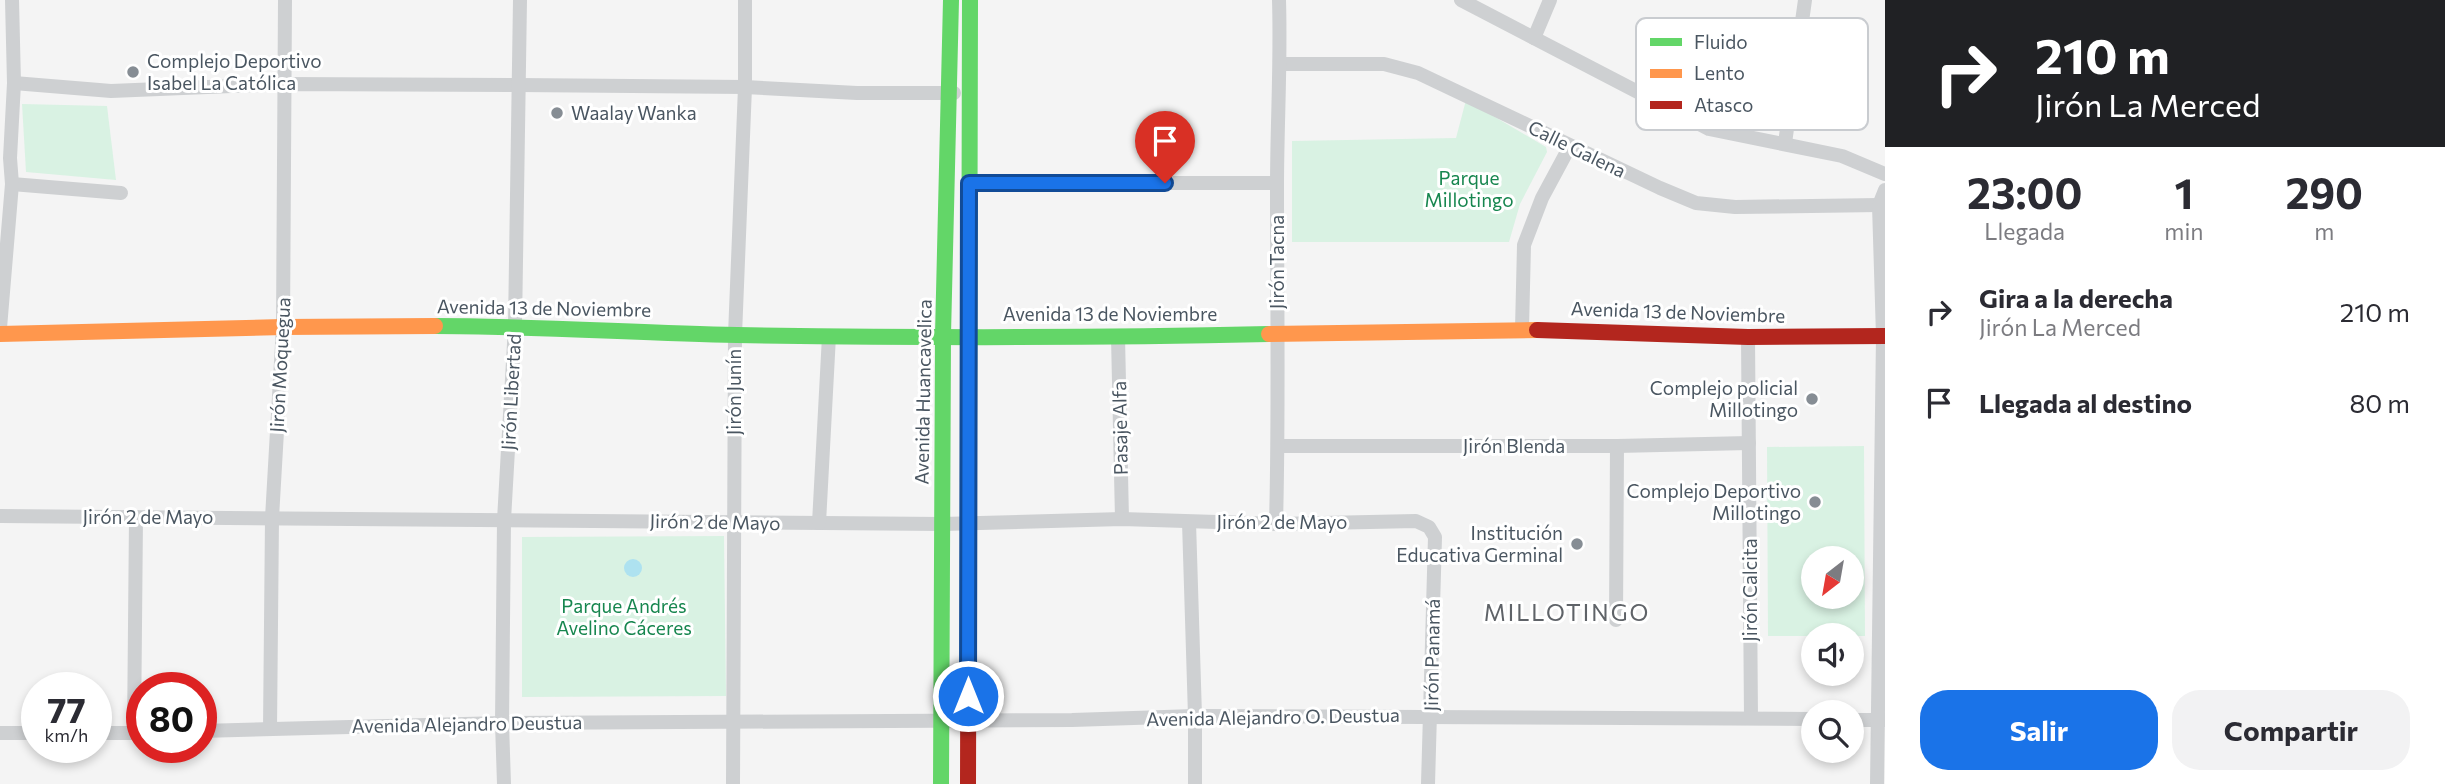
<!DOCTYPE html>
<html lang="es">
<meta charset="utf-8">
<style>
body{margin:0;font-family:Commissioner,sans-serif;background:#f2f2f3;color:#2b2b33;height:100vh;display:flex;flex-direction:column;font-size:26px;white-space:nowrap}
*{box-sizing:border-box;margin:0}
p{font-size:23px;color:#7c7c81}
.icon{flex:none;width:38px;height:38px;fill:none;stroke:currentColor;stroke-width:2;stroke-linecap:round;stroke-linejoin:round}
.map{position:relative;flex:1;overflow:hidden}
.panel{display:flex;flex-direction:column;background:#fff;width:560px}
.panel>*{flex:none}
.hud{background:#202124;color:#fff;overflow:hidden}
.needle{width:46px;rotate:211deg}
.controls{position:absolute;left:1801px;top:546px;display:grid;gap:14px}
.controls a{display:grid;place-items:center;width:63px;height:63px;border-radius:50%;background:#fff;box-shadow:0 4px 10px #0003;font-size:35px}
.speed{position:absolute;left:21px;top:672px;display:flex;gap:14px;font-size:35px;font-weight:700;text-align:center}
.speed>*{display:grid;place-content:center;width:91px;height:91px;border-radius:50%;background:#fff;box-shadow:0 4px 10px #0003;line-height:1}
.speed small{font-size:18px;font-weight:400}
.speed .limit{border:10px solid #d22;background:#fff;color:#111}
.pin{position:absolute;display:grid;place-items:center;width:60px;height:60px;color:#fff;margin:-72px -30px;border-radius:50% 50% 50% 0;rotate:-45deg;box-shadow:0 0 7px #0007}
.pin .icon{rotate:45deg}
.me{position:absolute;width:77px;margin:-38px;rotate:0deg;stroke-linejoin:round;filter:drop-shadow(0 0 5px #0008)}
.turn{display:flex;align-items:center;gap:24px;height:147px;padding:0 35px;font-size:32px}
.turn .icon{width:91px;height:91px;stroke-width:2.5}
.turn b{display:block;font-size:49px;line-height:60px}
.eta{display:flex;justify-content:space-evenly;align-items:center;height:119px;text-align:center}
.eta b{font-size:42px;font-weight:700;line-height:49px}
.button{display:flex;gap:14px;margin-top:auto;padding:14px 35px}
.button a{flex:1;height:80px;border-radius:28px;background:#1a73e8;color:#fff;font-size:28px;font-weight:700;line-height:80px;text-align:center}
.button a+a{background:#f2f2f3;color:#2b2b33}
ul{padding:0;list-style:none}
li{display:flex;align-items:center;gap:21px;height:91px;padding:0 35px}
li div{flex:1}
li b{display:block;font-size:26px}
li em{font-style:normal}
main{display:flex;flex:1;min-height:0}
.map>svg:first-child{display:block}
.green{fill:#d9f2e3;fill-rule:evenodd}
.water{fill:#aee2f0}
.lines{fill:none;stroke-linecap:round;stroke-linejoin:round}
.street{stroke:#ced0d2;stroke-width:14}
.fast{stroke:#63d668;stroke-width:16}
.slow{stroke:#ff974d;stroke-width:16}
.jam{stroke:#b3261e;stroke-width:16}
.route-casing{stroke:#114b97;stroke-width:18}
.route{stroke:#1a73e8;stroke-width:12}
.poi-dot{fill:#868d94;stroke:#fff;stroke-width:2.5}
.labels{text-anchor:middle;stroke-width:6;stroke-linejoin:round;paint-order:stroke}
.poi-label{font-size:19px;fill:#4a5661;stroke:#fff;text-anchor:end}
.street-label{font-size:19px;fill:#4a5661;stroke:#fff}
.park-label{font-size:19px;fill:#17864f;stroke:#fff}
.quarter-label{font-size:23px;letter-spacing:2px;fill:#5f6368;stroke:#fff}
.key{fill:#fff;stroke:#c9ccd0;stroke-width:2}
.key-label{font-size:19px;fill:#4a5661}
</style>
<main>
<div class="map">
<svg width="1885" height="784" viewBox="0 0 1885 784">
<rect width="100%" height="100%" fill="#f4f4f4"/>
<g class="green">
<polygon points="1466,100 1546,147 1547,152 1520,204 1509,242 1292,242 1292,141 1456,138"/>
<polygon points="22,104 107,106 116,180 26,172"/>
<path d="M 1864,446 L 1865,636 L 1768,636 L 1767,447 ZM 1813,558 L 1852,558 L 1852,597 L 1813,597 Z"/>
<polygon points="724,536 726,696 522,697 522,537"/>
</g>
<circle class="water" cx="633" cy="568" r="9"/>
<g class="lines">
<g class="street">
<polyline points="1461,0 1709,129 1842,156 1885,174"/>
<polyline points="1534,38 1550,0"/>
<polyline points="1281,64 1384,64 1418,73 1660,188 1696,203 1735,207 1879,205"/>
<polyline points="14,83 111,91 283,84 518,85 745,87 857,93 954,93"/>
<polyline points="1785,143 1805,0"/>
<polyline points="969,183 1277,183"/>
<polyline points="12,184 121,193"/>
<polyline points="0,328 12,184 10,158 14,83 12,0"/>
<polyline points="1522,329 1524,245 1542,198 1570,146"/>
<polyline points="1118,337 1122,519"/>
<polyline points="1748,337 1751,718"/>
<polyline points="1278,446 1617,446 1749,443"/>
<polyline points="0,516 942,524 1122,519 1276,524 1416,521 1429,527 1435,537 1428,784"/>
<polyline points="1189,522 1195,716 1195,784"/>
<polyline points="819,523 829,336"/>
<path d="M 1276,524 C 1279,411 1277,299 1277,187 C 1277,124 1281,63 1279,0"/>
<polyline points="1616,620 1617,446"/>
<polyline points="1852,720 1885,720"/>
<polyline points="270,729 272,518 283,327 285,0"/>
<polyline points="201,731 502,723 1072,720 1195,716 1813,719"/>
<polyline points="0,733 37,733"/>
<polyline points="96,733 140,733"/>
<polyline points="134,733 136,517"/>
<polyline points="504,784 502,723 504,520 515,326 520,0"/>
<polyline points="733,784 735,335 745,87 745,0"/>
<polyline points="1877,784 1883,336 1879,205 1885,190"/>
</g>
<g class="fast">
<path d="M 435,326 C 536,326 636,333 737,335 C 914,338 1092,338 1269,334"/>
<polyline points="969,431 970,0"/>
<polyline points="941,784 943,335 951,0"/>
</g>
<g class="slow">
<polyline points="0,334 283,327 435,326"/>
<polyline points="1269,334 1537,330"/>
</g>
<g class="jam">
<polyline points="1537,330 1748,337 1885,336"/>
<polyline points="968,784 969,431"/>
</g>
</g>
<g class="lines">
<g class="route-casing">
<polyline id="route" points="968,696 969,183 1165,183"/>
</g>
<use href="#route" class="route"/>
</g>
<g class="poi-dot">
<circle cx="133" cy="72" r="7"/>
<circle cx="557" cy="113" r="7"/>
<circle cx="1812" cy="399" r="7"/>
<circle cx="1815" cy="502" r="7"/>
<circle cx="1577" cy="544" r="7"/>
</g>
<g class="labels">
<g class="poi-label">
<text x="147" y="68" text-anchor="start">Complejo Deportivo<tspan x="147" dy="22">Isabel La Católica</tspan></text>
<text x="571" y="120" text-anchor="start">Waalay Wanka</text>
<text x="1798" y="395">Complejo policial<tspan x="1798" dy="22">Millotingo</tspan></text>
<text x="1801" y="498">Complejo Deportivo<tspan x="1801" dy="22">Millotingo</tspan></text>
<text x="1563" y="540">Institución<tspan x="1563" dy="22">Educativa Germinal</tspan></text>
</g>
<g class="street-label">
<text transform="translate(1577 149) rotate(26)" y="7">Calle Galena</text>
<text transform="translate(1277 262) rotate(-90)" y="7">Jirón Tacna</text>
<text transform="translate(544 308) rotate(1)" y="7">Avenida 13 de Noviembre</text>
<text transform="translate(1678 312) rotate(2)" y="7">Avenida 13 de Noviembre</text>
<text x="1110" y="321">Avenida 13 de Noviembre</text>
<text transform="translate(280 365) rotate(-87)" y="7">Jirón Moquegua</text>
<text transform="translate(511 392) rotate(-87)" y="7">Jirón Libertad</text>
<text transform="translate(734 392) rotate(-90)" y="7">Jirón Junín</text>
<text transform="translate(923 392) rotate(-89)" y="7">Avenida Huancavelica</text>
<text transform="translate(1120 428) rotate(-91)" y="7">Pasaje Alfa</text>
<text x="1514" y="453">Jirón Blenda</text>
<text x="148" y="524">Jirón 2 de Mayo</text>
<text transform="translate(715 522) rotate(1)" y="7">Jirón 2 de Mayo</text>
<text x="1282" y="529">Jirón 2 de Mayo</text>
<text transform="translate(1750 590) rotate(-90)" y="7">Jirón Calcita</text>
<text transform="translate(1432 655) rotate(-89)" y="7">Jirón Panamá</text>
<text transform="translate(1273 717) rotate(-1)" y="7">Avenida Alejandro O. Deustua</text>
<text transform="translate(467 724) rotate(-1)" y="7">Avenida Alejandro Deustua</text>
</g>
<g class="park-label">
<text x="1469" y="185">Parque<tspan x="1469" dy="22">Millotingo</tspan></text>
<text x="624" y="613">Parque Andrés<tspan x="624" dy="22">Avelino Cáceres</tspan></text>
</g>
<g class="quarter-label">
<text x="1567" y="621">MILLOTINGO</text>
</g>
</g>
<rect x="1636" y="18" width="232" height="112" rx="10" class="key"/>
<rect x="1650" y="38" width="32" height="8" fill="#63d668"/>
<rect x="1650" y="69" width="32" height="9" fill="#ff974d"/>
<rect x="1650" y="101" width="32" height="8" fill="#b3261e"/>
<g class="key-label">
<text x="1694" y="49">Fluido</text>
<text x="1694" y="80">Lento</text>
<text x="1694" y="112">Atasco</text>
</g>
</svg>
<div class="controls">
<a><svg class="needle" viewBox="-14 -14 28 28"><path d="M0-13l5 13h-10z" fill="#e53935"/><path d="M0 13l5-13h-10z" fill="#7c7c81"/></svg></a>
<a><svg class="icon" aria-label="sound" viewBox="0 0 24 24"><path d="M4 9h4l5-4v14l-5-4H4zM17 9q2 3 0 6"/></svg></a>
<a><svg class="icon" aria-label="search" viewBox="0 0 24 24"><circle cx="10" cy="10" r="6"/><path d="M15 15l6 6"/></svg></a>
</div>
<div class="speed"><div>77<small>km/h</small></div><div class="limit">80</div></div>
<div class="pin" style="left:1165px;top:183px;background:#d93025"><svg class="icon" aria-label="arrive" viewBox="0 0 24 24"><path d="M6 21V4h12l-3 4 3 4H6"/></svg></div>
<svg class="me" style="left:968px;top:696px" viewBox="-20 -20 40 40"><circle r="17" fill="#1a73e8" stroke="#fff" stroke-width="3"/><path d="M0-11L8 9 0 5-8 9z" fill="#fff"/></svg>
</div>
<section class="panel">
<div class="hud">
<div class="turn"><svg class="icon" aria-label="right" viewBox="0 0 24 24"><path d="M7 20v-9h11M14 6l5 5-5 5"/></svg><div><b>210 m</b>Jirón La Merced</div></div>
</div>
<div class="eta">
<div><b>23:00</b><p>Llegada</p></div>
<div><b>1</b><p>min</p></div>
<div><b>290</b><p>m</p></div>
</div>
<ul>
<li><svg class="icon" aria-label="right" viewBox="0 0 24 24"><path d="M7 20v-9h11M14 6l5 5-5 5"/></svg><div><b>Gira a la derecha</b><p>Jirón La Merced</p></div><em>210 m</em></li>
<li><svg class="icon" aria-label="arrive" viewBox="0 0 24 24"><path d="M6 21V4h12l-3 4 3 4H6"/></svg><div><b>Llegada al destino</b></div><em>80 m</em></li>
</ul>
<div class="button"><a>Salir</a><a>Compartir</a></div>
</section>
</main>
